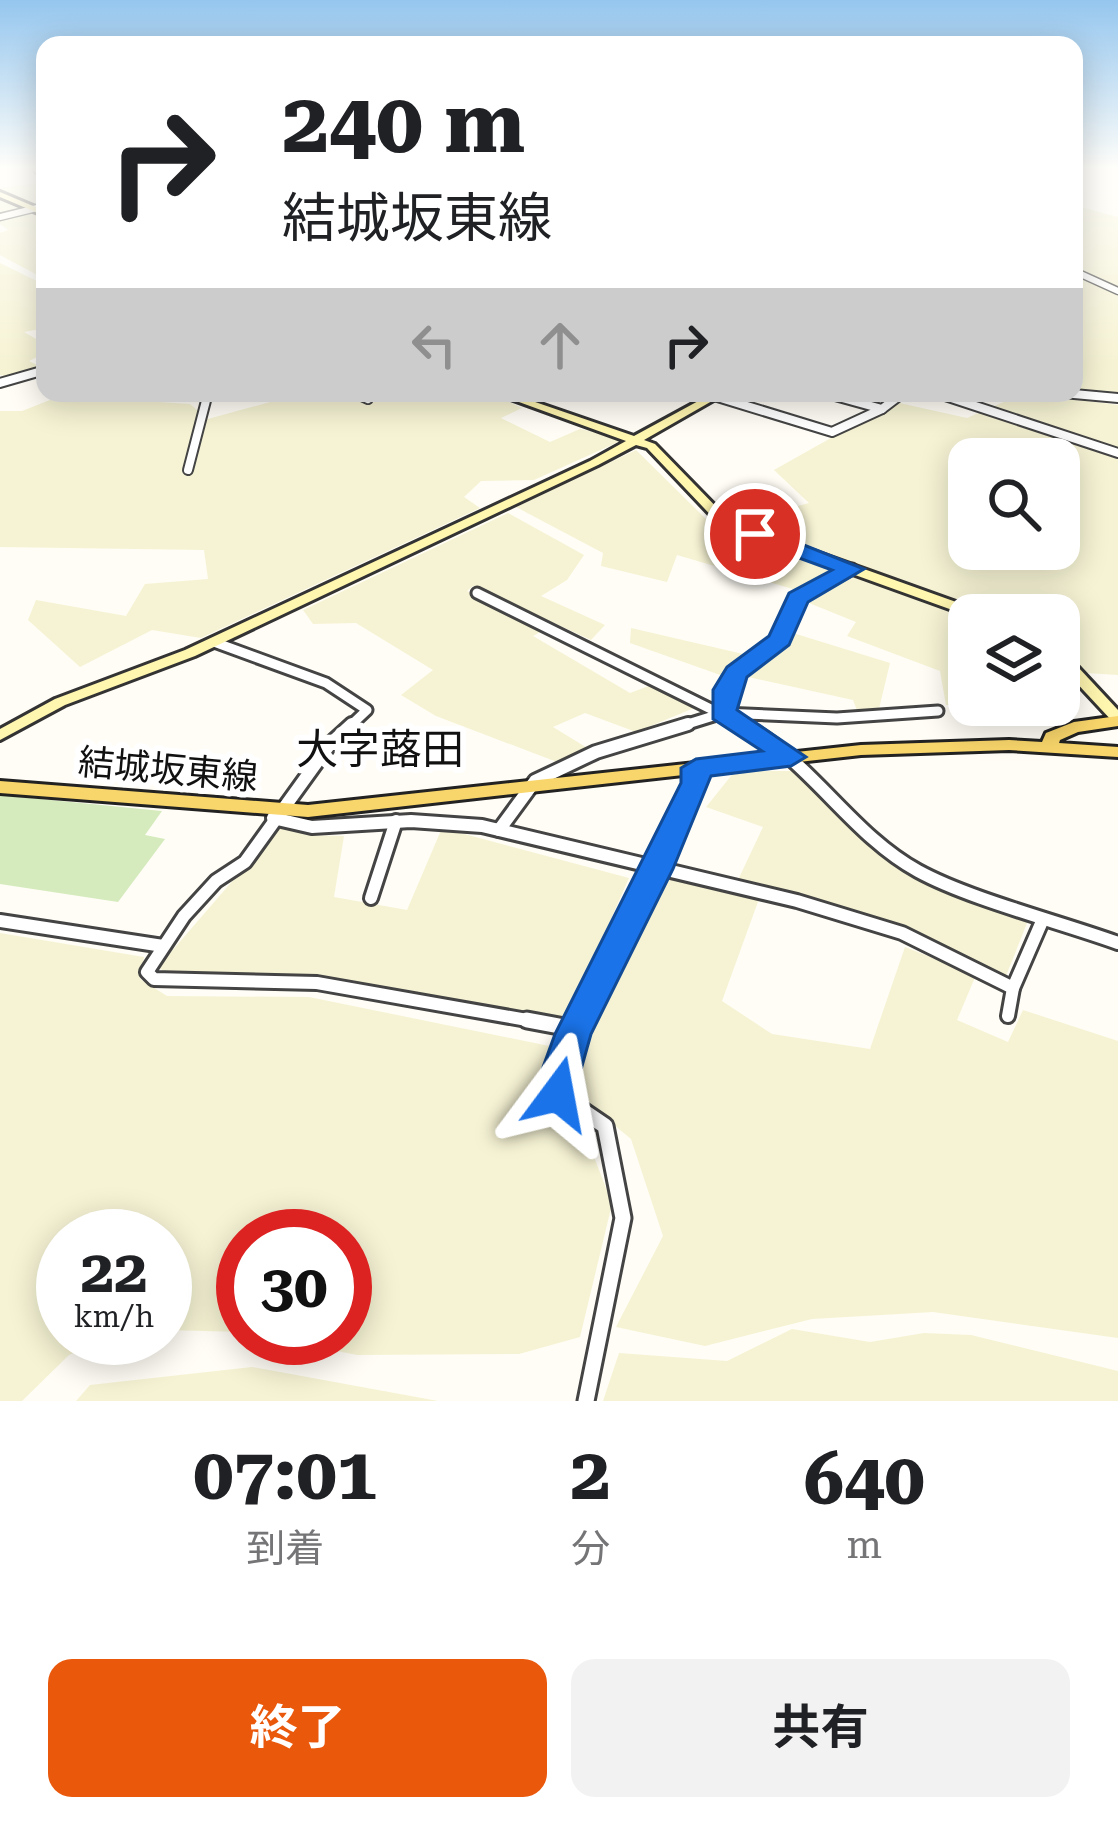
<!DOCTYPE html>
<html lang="ja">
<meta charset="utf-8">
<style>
body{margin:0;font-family:"Roboto Serif","Noto Sans JP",serif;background:#f2f2f2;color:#202124;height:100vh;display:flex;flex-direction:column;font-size:45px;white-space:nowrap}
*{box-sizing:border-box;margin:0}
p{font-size:39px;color:#757577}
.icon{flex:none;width:66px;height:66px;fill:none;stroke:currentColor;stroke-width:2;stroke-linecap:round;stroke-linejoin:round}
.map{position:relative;height:1401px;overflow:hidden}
.drawer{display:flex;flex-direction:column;background:#fff;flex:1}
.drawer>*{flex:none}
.hud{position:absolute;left:36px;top:36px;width:1047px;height:366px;border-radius:24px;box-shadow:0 6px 30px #0003;background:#fff;color:#202124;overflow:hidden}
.tools{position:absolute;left:948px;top:438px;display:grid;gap:24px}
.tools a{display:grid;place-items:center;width:132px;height:132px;border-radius:24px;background:#fff;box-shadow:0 6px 30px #0003;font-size:60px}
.speed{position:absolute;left:36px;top:1209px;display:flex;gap:24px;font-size:60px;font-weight:700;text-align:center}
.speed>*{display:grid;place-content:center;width:156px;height:156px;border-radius:50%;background:#fff;box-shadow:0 6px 30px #0003;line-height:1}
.speed small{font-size:30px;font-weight:400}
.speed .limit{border:18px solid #d22;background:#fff;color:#111}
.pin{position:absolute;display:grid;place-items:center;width:102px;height:102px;color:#fff;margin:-51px;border:6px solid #fff;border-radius:50%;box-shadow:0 3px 12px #0007}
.me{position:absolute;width:132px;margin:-66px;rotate:13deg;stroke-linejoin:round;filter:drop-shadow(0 0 9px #0008)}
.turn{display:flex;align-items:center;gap:42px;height:252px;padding:0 48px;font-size:54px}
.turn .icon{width:156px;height:156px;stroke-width:2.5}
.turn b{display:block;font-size:84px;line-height:102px}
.lanes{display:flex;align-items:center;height:114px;padding:0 48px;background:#0003;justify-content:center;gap:60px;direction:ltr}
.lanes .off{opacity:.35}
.eta{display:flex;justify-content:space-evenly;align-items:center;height:204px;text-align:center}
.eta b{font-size:72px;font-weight:700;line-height:84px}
.action{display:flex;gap:24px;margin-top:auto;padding:24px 48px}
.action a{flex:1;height:138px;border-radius:24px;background:#ea580c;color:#fff;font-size:48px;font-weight:700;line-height:138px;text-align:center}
.action a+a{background:#f2f2f2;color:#202124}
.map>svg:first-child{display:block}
.farmland{fill:#f6f3d4;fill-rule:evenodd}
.green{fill:#d5ebbd}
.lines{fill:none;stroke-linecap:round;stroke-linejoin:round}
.street-far4-casing{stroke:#444;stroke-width:9}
.street-far3-casing{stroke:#444;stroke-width:12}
.street-far2-casing{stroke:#444;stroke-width:15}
.street-far1-casing{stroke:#444;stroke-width:18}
.street-casing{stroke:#444;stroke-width:21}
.secondary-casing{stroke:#333;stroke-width:6}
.primary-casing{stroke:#222;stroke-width:6}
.street-far4{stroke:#fff;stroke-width:6}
.street-far3{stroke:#fff;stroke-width:8}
.street-far2{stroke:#fff;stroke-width:9}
.street-far1{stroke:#fff;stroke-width:12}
.street{stroke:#fff;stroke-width:15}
.secondary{fill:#fff6b0;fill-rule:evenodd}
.primary{fill:#f9d66b;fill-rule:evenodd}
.route{fill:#1a73e8;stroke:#114b97;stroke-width:3}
.labels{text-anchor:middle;stroke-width:12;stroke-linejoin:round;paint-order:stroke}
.street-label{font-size:36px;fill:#111;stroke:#fff}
.quarter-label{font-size:42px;fill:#111;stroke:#fff}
</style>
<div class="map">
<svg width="1118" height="1401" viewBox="0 0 1118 1401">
<rect width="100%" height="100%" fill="#fffdf5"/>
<g class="farmland">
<polygon points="45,182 45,279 0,255 0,233 8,230 0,224 0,188"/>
<polygon points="1074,205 1118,217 1118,399 1073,393"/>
<polygon points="0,263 45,285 45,328 24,332 45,344 45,353 29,361 39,366 13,378 0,375"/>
<polygon points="303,393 490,393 522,408 501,418 550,442 580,429 625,439 534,480 481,481 464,497 480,508 201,638 152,630 80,667 28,620 36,600 126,616 145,584 208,579 204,550 0,547 0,411 22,411 50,400 143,401 190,404 208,419"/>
<path d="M 1024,393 L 1118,405 L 1118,675 L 1087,673 L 1059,648 L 1059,615 L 996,615 L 735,523 L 809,503 L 774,470 L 895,402 L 967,418 ZM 969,459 L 1059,459 L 1059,549 L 969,549 Z"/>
<polygon points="636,450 710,523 833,570 803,592 677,555 667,582 601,566 603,553 516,507"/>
<polygon points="508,513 584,555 567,580 541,596 605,625 591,640 473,586 467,591 544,630 533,636 630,693 654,684 699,706 636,732 585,713 553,727 589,749 557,762 436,716 401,695 433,670 356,623 313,624 303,610"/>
<polygon points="849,574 969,619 971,705 946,705 940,671 847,636 856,622 804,601"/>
<polygon points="631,628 743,654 726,677 630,643"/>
<polygon points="793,633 890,663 878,713 858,713 853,700 739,675 760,654 786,645"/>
<polygon points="735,771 797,771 917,880 1029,918 1006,976 877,918 738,880 763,827 706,807"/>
<polygon points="280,826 306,835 344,836 334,897 407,910 442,828 629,878 565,1023 307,977 167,974 158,967"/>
<polygon points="662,877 759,899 722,1001 772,1034 870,1049 905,947 976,975 957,1020 1008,1042 1023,1010 1118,1041 1118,1338 933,1312 812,1319 705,1346 616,1327 663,1236 631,1139 563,1083"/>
<polygon points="0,933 144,957 140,979 167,996 309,997 554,1047 536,1096 583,1128 612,1204 580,1337 519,1354 357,1355 273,1338 345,1338 345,1236 243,1236 243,1332 165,1330 165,1236 63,1236 63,1338 108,1338 69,1355 22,1401 0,1401"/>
<polygon points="792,1329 870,1342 924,1333 971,1335 1118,1371 1118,1401 603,1401 619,1353 727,1361"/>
<polygon points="252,1367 438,1401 76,1401 90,1385"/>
</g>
<polygon class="green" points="0,795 162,811 145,835 165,839 118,902 0,884"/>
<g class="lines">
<g class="street-far4-casing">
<g id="street-far4">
<polyline points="37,170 45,176"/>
<polyline points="0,217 45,206"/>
<polyline points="1074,271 1118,291"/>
</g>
</g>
<g class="street-far3-casing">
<g id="street-far3">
<polyline points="0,383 45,370"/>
<polyline points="355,393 368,399"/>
<polyline points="824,393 882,409 903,393"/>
<polyline points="936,393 1118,453"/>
<polyline points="1063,393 1118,398"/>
<polyline points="714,396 832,432 882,409"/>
<polyline points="188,470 208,393"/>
</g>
</g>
<g class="street-far2-casing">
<g id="street-far2">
<polyline points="477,593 747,727"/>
<polyline points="214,642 326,683 367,710 349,727"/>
<polyline points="723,713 736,672 780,640 797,598 852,569"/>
<polyline points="678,727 723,713 837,718 938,711"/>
</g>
</g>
<g class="street-far1-casing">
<g id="street-far1">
<polyline points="352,724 330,744 245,862 216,881 184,916 147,972 154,979 317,983 544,1023"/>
<path d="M 741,724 C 809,758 850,834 918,871 C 969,899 1060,922 1118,943"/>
<polyline points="273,818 312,827 411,821 482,826 797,901 902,933 1013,988"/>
<polyline points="499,830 535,781 596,752 688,724"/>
<polyline points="371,898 396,821"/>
<polyline points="0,921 163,946"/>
<polyline points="1008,1016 1013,988 1043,919"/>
<polyline points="578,1023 696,783 696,768"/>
</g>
</g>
<g class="street-casing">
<g id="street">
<polyline points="527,1020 575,1029"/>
<polyline points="580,1020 558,1094 605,1126 623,1218 586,1401"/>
</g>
</g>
<g class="secondary-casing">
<g id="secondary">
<polygon points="0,192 45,211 45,216 0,197"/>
<polygon points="494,393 509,393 634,436 713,393 726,393 644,440 655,444 730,521 984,612 986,615 969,616 722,527 647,448 636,445 598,465 195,656 65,705 0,740 0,729 55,699 185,650 590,461 626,441"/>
<polygon points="1059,651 1064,652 1118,710 1118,724 1113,722 1059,664"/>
</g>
</g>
<g class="primary-casing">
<polygon id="primary" points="1118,716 1118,726 1078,732 1060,740 1059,743 1118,747 1118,757 1009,750 861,755 308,817 0,793 0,781 308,805 861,745 1009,740 1042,742 1046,733 1074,722"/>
</g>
<use href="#street-far4" class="street-far4"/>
<use href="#street-far3" class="street-far3"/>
<use href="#street-far2" class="street-far2"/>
<use href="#street-far1" class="street-far1"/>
<use href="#street" class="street"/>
<use href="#secondary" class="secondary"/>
<use href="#primary" class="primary"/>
</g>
<linearGradient id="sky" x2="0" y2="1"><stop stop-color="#95c6ee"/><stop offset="0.46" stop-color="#fffefa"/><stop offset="1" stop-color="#fffefa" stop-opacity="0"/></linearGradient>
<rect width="1118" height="366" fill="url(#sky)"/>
<polygon class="route" points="747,529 764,529 864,569 808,602 789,645 747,677 737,710 806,757 791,766 711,776 673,869 591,1034 571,1105 558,1110 545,1105 539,1078 555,1034 681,783 681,768 696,759 762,751 713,719 713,690 727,667 769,636 789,593 832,570 747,539"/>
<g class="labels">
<g class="street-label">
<text transform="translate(168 769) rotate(5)" y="13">結城坂東線</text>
</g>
<g class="quarter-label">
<text x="380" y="764">大字蕗田</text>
</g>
</g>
</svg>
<div class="tools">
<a><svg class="icon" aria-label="search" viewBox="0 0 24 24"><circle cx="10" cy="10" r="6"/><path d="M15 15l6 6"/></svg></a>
<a><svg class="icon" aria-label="layers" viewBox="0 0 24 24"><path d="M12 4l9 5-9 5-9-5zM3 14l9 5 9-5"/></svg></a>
</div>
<div class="speed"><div>22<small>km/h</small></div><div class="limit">30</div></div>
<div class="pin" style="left:755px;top:534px;background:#d93025"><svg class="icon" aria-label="arrive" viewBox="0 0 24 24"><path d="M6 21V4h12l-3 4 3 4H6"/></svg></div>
<svg class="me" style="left:558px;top:1094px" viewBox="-20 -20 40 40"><path d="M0-17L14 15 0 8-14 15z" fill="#1a73e8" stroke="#fff" stroke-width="4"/></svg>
<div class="hud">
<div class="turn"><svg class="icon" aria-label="right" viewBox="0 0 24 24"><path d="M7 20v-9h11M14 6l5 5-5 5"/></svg><div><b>240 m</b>結城坂東線</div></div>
<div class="lanes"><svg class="icon off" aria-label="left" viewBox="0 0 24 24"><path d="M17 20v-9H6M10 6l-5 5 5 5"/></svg><svg class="icon off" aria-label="ahead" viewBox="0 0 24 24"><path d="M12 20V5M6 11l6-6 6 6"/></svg><svg class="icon" aria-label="right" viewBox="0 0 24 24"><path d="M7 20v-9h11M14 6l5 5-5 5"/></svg></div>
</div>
</div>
<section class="drawer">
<div class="eta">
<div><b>07:01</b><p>到着</p></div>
<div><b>2</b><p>分</p></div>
<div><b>640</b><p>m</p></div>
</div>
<div class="action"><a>終了</a><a>共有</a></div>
</section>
